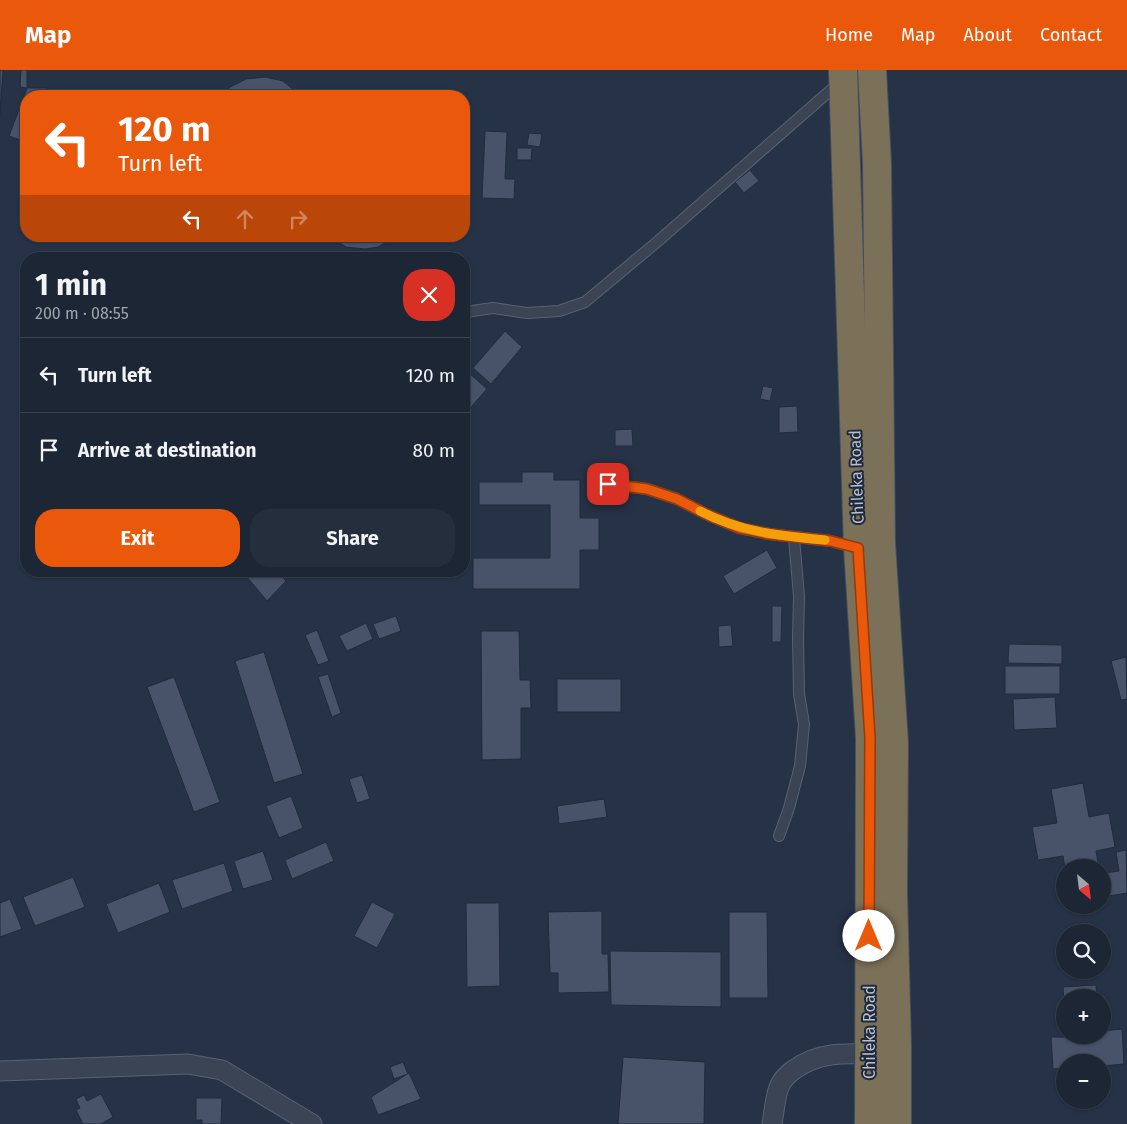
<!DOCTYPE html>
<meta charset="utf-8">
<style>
body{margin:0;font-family:"Fira Sans",sans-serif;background:#252e3c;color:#f1f3f6;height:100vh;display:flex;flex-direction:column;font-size:19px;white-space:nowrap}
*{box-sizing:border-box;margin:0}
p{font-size:16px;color:#a0a5ac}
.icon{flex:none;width:28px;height:28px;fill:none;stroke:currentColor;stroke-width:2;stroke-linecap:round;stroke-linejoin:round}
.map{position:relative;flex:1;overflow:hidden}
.details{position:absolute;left:20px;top:182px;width:450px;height:325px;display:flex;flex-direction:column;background:#1c2634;border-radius:20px;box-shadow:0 1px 4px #0004,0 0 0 1px #3a434f}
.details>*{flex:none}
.hud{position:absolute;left:20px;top:20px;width:450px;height:152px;border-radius:20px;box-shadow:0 1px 4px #0004,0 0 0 1px #3a434f;background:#ea580c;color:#fff;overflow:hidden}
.needle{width:32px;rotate:152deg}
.fabs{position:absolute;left:1056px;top:789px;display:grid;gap:10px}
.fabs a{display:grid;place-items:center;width:55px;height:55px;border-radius:50%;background:#1c2634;box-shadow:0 1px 4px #0004,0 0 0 1px #3a434f;font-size:25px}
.pin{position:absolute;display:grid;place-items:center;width:42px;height:42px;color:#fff;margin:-21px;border-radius:10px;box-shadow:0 2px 8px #0006}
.me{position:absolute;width:55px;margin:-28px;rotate:0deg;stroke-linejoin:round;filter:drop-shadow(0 0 4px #0008)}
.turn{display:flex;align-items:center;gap:18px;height:105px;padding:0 15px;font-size:22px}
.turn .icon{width:65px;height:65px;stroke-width:2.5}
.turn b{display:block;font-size:35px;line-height:42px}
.lanes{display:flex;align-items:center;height:48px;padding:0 15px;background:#0003;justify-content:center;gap:25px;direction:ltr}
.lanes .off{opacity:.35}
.round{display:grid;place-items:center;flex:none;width:52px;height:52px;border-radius:20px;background:#252e3c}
.headline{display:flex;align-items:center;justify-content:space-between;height:85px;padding:0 15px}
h1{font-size:30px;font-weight:700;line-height:38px}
.primary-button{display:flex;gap:10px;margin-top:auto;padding:10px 15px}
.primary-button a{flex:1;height:58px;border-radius:20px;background:#ea580c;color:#fff;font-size:20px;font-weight:700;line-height:58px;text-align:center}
.primary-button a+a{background:#252e3c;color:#f1f3f6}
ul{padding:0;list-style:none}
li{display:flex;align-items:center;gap:15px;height:75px;padding:0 15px;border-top:1px solid #3a434f}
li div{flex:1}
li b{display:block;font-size:19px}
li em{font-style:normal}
header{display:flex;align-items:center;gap:30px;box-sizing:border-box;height:70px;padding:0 25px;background:#ea580c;color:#fff}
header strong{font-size:24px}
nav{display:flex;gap:28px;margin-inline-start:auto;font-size:18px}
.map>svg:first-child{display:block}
.building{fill:#48536a;stroke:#212b3d}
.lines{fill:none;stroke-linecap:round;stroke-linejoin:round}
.lane-casing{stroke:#596272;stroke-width:12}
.street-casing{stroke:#596272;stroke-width:21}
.highway-casing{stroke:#454f60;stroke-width:30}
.lane{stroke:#3b4455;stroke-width:10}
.street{stroke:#3b4455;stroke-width:19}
.highway{stroke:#7b7058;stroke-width:28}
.route-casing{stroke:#983908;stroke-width:12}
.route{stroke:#ea580c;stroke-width:9}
.slow{stroke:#f59e0b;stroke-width:9}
.labels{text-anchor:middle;stroke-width:4;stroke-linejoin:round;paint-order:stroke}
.street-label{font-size:16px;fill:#b9c0ce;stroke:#1f293b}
</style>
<header>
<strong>Map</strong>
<nav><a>Home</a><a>Map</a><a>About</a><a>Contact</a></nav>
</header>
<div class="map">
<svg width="1127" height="1054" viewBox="0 0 1127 1054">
<rect width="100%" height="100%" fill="#263246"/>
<g class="building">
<polygon points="0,0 3,0 0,44"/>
<polygon points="21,0 27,0 27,18 20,17"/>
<polygon points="265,7 283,11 301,26 222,26 230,17 246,9"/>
<polygon points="27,18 48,18 46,26 26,26 26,72 9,66"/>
<polygon points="485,61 507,62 505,109 515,109 514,129 482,128"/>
<polygon points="529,63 542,64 540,77 527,75"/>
<polygon points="517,78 532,78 531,90 517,90"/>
<polygon points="750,100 759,111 744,123 735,112"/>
<polygon points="328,166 397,166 378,177 365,179 346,177"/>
<polygon points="505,261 522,277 491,314 473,298"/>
<polygon points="469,303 487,319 464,345 464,309"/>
<polygon points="763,316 773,318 770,331 760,329"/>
<polygon points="797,336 798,362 779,363 779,337"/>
<polygon points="632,359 633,376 615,376 615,360"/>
<polygon points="522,402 554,402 554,410 580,410 580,448 599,448 599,480 580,480 580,519 473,519 473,488 550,488 550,435 479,435 479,412 522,412"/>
<polygon points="767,480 777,498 734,524 723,506"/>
<polygon points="242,501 278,501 286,511 267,531"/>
<polygon points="772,536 782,536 781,572 772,572"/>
<polygon points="396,546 401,561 379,569 373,554"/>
<polygon points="366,553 373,569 347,581 339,566"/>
<polygon points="731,555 733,576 719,577 718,556"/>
<polygon points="317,560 329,591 318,595 305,565"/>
<polygon points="481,561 519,561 520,610 530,610 531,638 521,638 521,689 482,690"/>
<polygon points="1009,574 1062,575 1062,594 1008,593"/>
<polygon points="264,582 303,704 274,713 235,591"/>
<polygon points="1126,587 1127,629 1121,630 1111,591"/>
<rect x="1005" y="596" width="55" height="28"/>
<polygon points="328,604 341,643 332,647 318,607"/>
<polygon points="174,607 220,732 194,742 147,617"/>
<rect x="557" y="609" width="64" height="33"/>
<polygon points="1055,627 1057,658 1014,660 1013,629"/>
<polygon points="362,705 370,729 357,733 349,709"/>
<polygon points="1083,713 1089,747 1109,743 1115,777 1096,781 1099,798 1065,798 1063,786 1038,790 1032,757 1057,753 1051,719"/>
<polygon points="291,726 303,758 279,768 266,736"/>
<polygon points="604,729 607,747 559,754 557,736"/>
<polygon points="326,772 334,791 292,809 285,790"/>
<polygon points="1126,780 1127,823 1109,826 1105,803 1119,801 1116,782"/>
<polygon points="263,781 273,810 243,819 234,791"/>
<polygon points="224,793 233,821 182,839 172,810"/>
<polygon points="73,807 85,837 35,856 23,827"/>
<polygon points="159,813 170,842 118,863 106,834"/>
<polygon points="10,829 22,859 0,867 0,833"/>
<polygon points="372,832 395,844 377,878 354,866"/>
<polygon points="466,833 499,833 500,916 467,917"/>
<polygon points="602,841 602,884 608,884 609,922 558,923 558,903 550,903 548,842"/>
<polygon points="729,842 767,842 768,928 729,928"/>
<polygon points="610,881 721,882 721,937 611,935"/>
<polygon points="1096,915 1097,928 1065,928 1065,942 1063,917"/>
<polygon points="1122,959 1124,994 1102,996 1102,992 1065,992 1065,998 1053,999 1051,967 1066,967 1066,965 1102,965 1102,961"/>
<polygon points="623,987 705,992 704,1054 618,1054"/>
<polygon points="403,992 408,1004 394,1009 390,997"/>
<polygon points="409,1003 421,1029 378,1045 371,1027"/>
<polygon points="101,1024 113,1047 101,1054 83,1054 76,1040 80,1038 76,1029 84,1025 87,1031"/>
<polygon points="196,1028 222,1028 221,1054 202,1054 202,1050 196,1050"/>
</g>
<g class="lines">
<g class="lane-casing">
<g id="lane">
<polyline points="464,244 472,241 493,238 527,243 559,241 585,232 657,172 840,12"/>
<polyline points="608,414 647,419 677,429 708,445 739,458 769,464 831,471 856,478"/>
<polyline points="779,766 789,738 800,696 804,654 799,624 798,568 799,526 794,468"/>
</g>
</g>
<g class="street-casing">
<g id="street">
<polyline points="0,1001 188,994 222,1000 312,1054"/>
<path d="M 772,1054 C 774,1043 775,1030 778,1020 C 781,1011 787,1004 795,999 C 818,983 841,983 869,984"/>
</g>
</g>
<g class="highway-casing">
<g id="highway">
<polyline points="843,0 858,478 870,668 869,1054"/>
<polyline points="872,0 877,93 881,473 894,673 893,822 897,975 897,1054"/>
</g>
</g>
<use href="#lane" class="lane"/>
<use href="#street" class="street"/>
<use href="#highway" class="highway"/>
</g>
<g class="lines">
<g class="route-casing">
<polyline id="route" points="608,414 647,419 677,429 708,445 740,458 769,464 831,471 858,478 870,668 869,866"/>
</g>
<use href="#route" class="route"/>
<path class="slow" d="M 700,441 C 740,462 781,466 825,470"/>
</g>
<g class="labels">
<g class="street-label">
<text transform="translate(856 407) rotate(-92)" y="6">Chileka Road</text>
<text transform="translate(869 962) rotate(-90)" y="6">Chileka Road</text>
</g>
</g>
</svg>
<div class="fabs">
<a><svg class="needle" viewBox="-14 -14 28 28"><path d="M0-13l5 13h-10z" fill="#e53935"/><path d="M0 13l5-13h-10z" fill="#a0a5ac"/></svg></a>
<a><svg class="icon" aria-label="search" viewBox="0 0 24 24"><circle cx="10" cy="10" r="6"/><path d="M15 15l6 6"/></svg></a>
<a>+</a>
<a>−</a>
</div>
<div class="pin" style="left:608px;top:414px;background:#d93025"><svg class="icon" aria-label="arrive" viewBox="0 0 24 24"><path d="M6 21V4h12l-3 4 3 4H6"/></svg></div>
<svg class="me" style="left:869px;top:866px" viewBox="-20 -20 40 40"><circle r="19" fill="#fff"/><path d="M0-13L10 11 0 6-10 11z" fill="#ea580c"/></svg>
<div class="hud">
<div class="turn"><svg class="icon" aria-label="left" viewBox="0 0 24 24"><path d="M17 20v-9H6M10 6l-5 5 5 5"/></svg><div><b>120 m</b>Turn left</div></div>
<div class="lanes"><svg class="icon" aria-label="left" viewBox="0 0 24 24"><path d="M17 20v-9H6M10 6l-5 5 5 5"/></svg><svg class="icon off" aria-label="ahead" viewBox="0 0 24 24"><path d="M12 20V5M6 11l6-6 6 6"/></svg><svg class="icon off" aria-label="right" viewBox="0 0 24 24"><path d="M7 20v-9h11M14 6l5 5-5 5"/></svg></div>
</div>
<section class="details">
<div class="headline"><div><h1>1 min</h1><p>200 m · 08:55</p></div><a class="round" style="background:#d93025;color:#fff"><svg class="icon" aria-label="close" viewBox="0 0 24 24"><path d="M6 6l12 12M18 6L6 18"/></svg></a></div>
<ul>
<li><svg class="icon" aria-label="left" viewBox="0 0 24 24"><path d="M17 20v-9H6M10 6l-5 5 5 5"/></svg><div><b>Turn left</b></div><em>120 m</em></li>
<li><svg class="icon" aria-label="arrive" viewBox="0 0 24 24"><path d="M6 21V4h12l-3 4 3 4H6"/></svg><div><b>Arrive at destination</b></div><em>80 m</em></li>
</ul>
<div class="primary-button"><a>Exit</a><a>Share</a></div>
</section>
</div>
